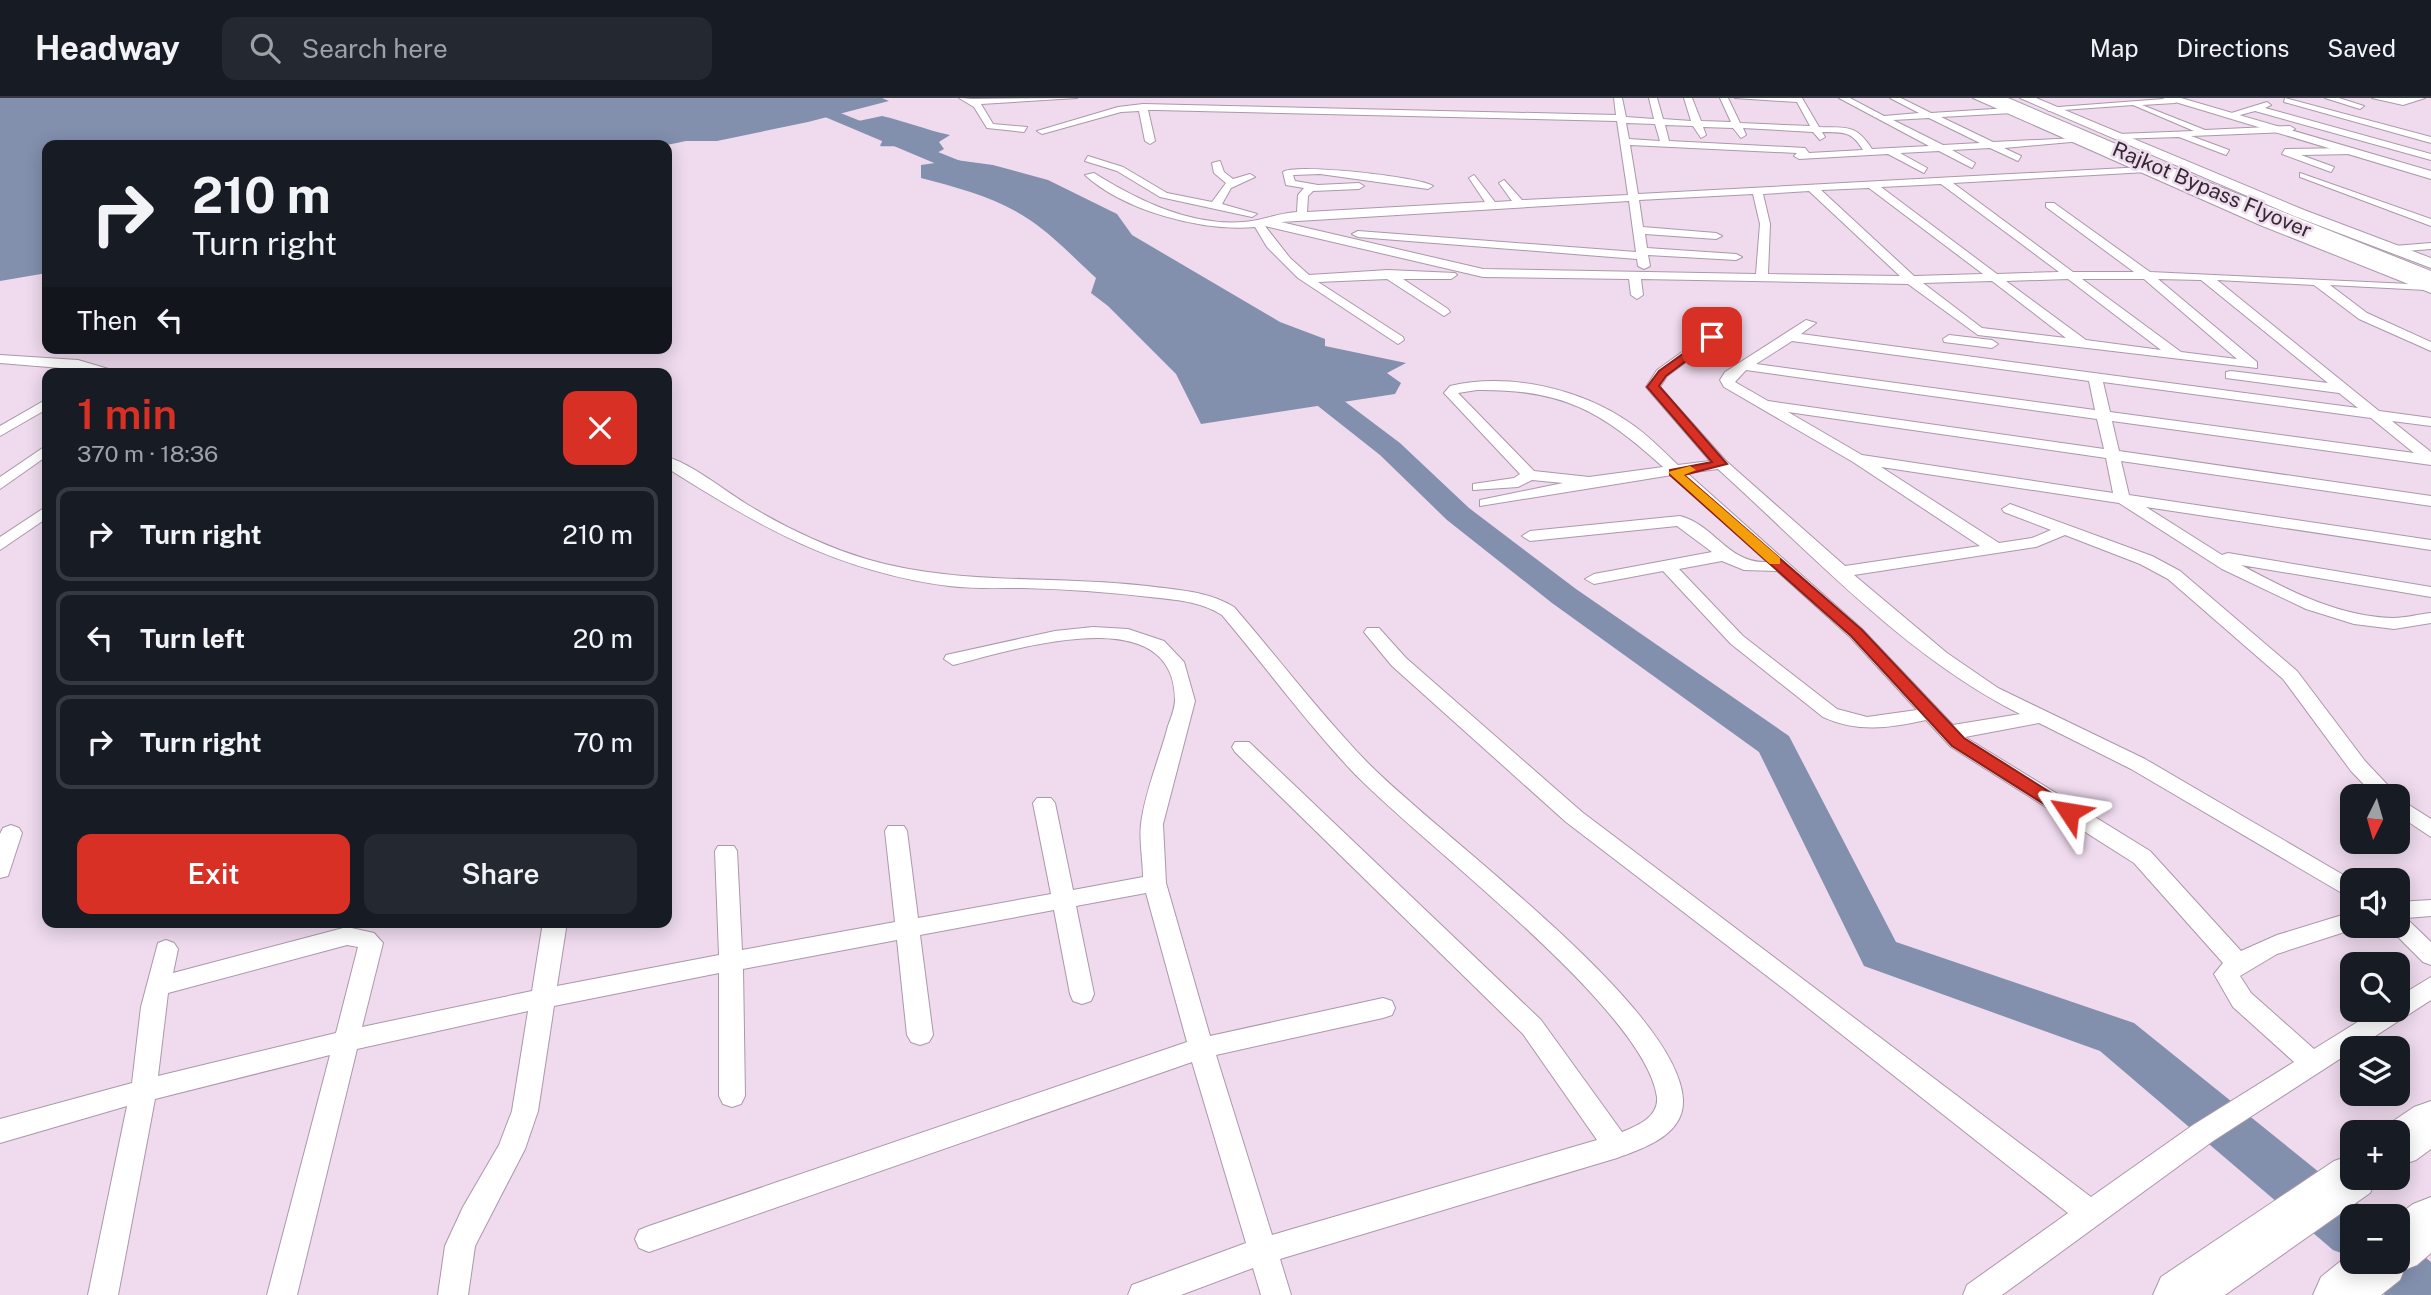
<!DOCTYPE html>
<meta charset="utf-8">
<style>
body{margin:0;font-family:"Public Sans",sans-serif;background:#242831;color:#f1f3f6;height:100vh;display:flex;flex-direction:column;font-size:26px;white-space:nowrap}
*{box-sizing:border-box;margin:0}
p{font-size:23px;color:#9ea1a6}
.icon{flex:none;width:38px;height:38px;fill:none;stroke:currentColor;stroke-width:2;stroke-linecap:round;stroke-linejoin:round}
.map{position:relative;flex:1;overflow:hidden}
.drawer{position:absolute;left:42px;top:270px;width:630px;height:560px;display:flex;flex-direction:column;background:#171b24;border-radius:14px;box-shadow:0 4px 18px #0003}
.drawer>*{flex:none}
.hud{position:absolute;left:42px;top:42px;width:630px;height:214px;border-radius:14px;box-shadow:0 4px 18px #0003;background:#171b24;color:#f1f3f6;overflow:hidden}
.needle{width:46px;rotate:185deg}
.controls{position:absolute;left:2340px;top:686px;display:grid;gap:14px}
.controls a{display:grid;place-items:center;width:70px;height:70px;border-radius:14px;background:#171b24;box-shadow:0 4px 18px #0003;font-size:35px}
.pin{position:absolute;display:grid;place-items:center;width:60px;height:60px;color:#fff;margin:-30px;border-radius:14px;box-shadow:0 4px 10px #0006}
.me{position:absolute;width:77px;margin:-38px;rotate:303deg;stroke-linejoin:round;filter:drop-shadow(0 0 5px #0008)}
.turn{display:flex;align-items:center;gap:24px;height:147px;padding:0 35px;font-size:32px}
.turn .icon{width:91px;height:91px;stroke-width:2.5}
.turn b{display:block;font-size:49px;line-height:60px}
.then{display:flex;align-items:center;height:66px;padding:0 35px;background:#0003;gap:14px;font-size:26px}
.round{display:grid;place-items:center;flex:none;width:74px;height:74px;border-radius:14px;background:#242831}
.summary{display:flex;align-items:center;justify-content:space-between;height:119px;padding:0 35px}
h1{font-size:42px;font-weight:600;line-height:52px;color:#d93025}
.primary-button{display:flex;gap:14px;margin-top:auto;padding:14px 35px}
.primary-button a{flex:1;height:80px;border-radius:14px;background:#d93025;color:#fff;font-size:28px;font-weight:600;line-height:80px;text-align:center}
.primary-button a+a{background:#242831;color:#f1f3f6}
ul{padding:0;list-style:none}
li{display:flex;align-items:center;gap:21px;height:94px;margin:0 14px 10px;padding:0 21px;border:4px solid #363941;border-radius:14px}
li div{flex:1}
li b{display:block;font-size:26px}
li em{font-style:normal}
header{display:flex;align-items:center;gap:42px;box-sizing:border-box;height:98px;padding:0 35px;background:#171b24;border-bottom:2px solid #363941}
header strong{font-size:33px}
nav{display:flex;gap:38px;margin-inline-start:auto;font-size:24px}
.search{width:490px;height:63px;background:#242831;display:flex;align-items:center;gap:18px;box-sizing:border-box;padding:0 24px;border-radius:14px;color:#9ea1a6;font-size:26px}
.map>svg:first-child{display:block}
.water{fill:#8290ae}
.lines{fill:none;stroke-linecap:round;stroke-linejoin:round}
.river{fill:#8290ae;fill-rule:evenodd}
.street-casing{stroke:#ab98aa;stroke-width:2}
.secondary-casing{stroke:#ab98aa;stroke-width:2}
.highway-casing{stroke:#ab98aa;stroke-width:2}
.street{fill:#fff;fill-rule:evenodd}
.secondary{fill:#fff;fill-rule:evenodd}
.highway{fill:#fff;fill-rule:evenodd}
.route{fill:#d93025;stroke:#8d1f18;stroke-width:2}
.slow{fill:#f59e0b}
.labels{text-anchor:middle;stroke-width:5;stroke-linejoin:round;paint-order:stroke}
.far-street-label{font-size:21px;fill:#322a31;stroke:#efdaee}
</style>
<header>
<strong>Headway</strong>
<div class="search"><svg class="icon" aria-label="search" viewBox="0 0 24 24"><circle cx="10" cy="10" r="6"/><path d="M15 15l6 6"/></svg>Search here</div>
<nav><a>Map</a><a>Directions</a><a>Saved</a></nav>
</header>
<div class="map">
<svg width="2431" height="1197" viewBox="0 0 2431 1197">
<rect width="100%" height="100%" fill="#efdaee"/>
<g class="water">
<polygon points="0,0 882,0 889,3 808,24 717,43 686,43 667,47 47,47 47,175 0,183"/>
<path d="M 882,18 C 905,23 926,32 950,37 L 939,44 L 944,51 C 930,60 918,56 905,50 C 898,47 887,49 880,48 L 884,39 L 854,30 L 849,25 Z"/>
<path d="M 956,62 L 993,67 L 1048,82 L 1117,116 L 1132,137 L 1280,224 L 1325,241 L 1325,248 L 1406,265 L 1387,275 L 1401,285 L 1395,296 L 1201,326 L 1176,276 L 1108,208 L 1091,195 L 1096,180 C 1073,159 1049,133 1022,117 C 991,98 955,89 921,80 L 921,67 Z"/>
</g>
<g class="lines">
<g class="river">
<polygon points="780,0 803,0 998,78 1001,82 998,86 984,86"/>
<polygon points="1294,269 1303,272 1400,345 1469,410 1576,491 1789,638 1896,844 2134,925 2371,1116 2352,1118 2352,1159 2333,1152 2100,953 1864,868 1759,654 1552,505 1447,422 1380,357 1285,282 1281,277 1285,272"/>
<polygon points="2398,1141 2408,1145 2431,1164 2431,1197 2385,1197 2368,1183 2360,1164 2398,1164"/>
</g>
<g class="street-casing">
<g id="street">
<polygon points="959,0 972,1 1077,0 981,6 993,26 1027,29 1024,34 987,30 974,9"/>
<path d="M 1614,0 L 1622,0 L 1626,19 L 1654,21 L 1649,0 L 1657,0 L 1663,21 L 1691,23 L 1684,0 L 1692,0 L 1701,23 L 1731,24 L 1720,0 L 1728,0 L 1740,25 L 1810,28 L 1797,4 L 1735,0 L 1802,0 L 1819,29 C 1847,30 1856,26 1872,51 L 1929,48 L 1839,0 L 1850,0 L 1884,18 L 1919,15 L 1890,0 L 1901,0 L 1931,15 L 2009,10 L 2012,15 L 1941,19 L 1993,44 L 2077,40 L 2082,43 L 2004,50 L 2021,58 L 2018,63 L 1990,50 L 1952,52 L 1975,65 L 1972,70 L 1939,53 L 1900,55 L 1927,70 L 1924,75 L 1888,56 L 1799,61 L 1794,58 L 1797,55 L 1630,47 L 1638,96 L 2144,69 L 2147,74 L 1953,85 L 2073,174 L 2134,174 L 2046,109 L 2046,105 L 2054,105 L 2150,174 L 2431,187 L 2426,192 L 2330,187 L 2367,215 L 2431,244 L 2431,253 L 2359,221 L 2314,187 L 2217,182 L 2379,313 L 2431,320 L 2431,328 L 2392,323 L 2431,354 L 2431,367 L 2112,323 L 2119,353 L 2431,398 L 2431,408 L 2121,363 L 2129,397 L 2431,442 L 2431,452 L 2146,409 L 2222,457 L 2228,455 L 2431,489 L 2431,499 L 2241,467 C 2287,492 2339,519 2393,520 C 2406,520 2419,516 2431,515 L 2431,525 L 2394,531 L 2354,526 L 2306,511 L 2222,471 L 2119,405 L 1881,369 L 1999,445 L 2032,440 L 2051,432 L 2004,414 L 2002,411 L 2010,406 L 2152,458 L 2180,473 L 2297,573 L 2365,663 L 2398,698 L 2375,698 L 2351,673 L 2283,581 L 2168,481 L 2140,466 L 2065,437 L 2036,449 L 1854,477 L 1947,555 L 1998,590 L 2145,661 L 2352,782 L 2352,801 L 2131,671 L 2039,625 L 1965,639 L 2150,753 L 2241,853 L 2277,837 L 2352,814 L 2352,828 L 2360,829 L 2277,856 L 2240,878 L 2251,895 L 2314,951 L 2377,912 L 2398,912 L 2398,899 L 2431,879 L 2431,902 L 2213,1043 L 2002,1197 L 1963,1197 L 1967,1187 L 2068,1115 L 1784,891 L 1566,724 L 1392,568 L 1364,534 L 1367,530 L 1379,530 L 1406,560 L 1582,714 L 2091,1099 L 2193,1027 L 2294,964 L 2233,909 L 2214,876 L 2223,865 L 2134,765 L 1951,649 L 1926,622 C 1889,630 1859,635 1823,619 L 1731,546 L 1663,473 L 1594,486 L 1585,481 L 1594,476 L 1712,454 L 1677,428 L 1530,443 L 1522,438 L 1530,433 L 1680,418 C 1715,427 1728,466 1767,464 L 1672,377 L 1480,408 L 1480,402 L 1563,385 L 1532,382 L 1518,389 L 1473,392 L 1473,386 L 1514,380 L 1520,376 L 1444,295 L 1450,288 C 1509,274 1581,291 1630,325 C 1647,336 1663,353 1678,367 L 1710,363 L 1646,289 L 1657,272 L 1728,221 L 1736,221 L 1736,227 L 1667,278 L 1660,289 L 1726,363 L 1845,468 L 1980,448 L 1853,364 L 1724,289 L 1720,282 L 1725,274 L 1806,222 L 1816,225 L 1801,236 L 2358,310 L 2339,295 L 2226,280 L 2226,274 L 2231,273 L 2328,285 L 2201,182 L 2158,181 L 2257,264 L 2257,270 L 1978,237 L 1908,186 L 1641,181 L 1643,197 L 1637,201 L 1631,197 L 1629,181 L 1483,179 L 1265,128 L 1290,160 L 1309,177 L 1388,172 L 1455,175 L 1457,177 L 1451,181 L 1403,181 L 1448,211 L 1450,214 L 1444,218 L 1387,181 L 1318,184 L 1403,239 L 1404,242 L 1398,246 L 1298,180 L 1267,149 L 1255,129 C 1203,134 1124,113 1085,77 L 1094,75 C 1137,102 1190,128 1243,124 C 1261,123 1278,115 1297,114 L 1298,97 L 1304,90 L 1286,87 L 1283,74 C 1296,65 1420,79 1433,88 L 1428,91 L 1320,76 L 1293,77 L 1295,83 L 1318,87 L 1359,85 L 1364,88 L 1359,91 L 1313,93 L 1308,98 L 1307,114 L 1485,104 L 1469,80 L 1474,77 L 1495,104 L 1512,103 L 1499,85 L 1504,82 L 1522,102 L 1628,97 L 1617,23 L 1156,12 L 1148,12 L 1155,43 L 1150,46 L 1145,43 L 1139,13 L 1121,14 L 1042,36 L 1037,33 L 1118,9 L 1143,6 L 1616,17 ZM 1929,20 L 1980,45 L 1943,47 L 1893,22 ZM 1626,25 L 1655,26 L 1660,43 L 1629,41 ZM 1665,27 L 1693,28 L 1701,40 L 1706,37 L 1703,29 L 1733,30 L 1741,40 L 1746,37 L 1743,30 L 1813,34 L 1820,42 L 1825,39 L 1822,34 C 1844,35 1851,32 1863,52 L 1809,55 L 1805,50 L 1669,43 ZM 1941,86 L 2059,174 L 1997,176 L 1881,89 ZM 1869,90 L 1983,176 L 1914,178 L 1821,92 ZM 1809,93 L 1900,178 L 1768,176 L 1770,126 L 1763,96 ZM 1753,96 L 1760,126 L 1756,176 L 1483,171 L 1281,124 L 1629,103 L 1636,154 L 1358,133 L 1352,136 L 1358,139 L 1637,161 L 1638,168 L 1644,171 L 1650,168 L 1648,157 L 1736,162 L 1742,159 L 1736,156 L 1647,150 L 1645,136 L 1716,141 L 1722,138 L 1716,135 L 1643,129 L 1639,102 ZM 2068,181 L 2161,252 L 2086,242 L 2006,183 ZM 2082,181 L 2144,181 L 2237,261 L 2181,254 ZM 1992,183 L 2066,240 L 1982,230 L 1923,185 ZM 1792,243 L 2089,283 L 2095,312 L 1756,266 ZM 1746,272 L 2097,321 L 2104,351 L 1768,303 L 1735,284 ZM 2103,284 L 2371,320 L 2414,355 L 2110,314 ZM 1477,292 C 1563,291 1601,313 1663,369 L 1589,379 L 1534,373 L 1458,295 ZM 1788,314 L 2106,360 L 2113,395 L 1862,357 ZM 1718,371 C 1812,456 1906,559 2020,616 L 1953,627 L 1862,531 L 1687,375 ZM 1722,463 L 1744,472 L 1777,473 L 1850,539 L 1917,612 L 1867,619 L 1837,611 L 1743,538 L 1679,471 Z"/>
<polygon points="2177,0 2179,2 2175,5 2142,7 2205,32 2290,28 2295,31 2290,34 2191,38 2229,52 2226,57 2179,39 2115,41 2118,36 2194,33 2133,7 2049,13 2045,10"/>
<polygon points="2285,0 2431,39 2431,45 2284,4"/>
<polygon points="2325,0 2339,0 2364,8 2360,11"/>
<polygon points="2372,0 2425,0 2403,7"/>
<polygon points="2267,4 2271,7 2265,10 2431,56 2431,62 2255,13 2229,20 2225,17"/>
<polygon points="2285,51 2352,50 2357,53 2352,56 2301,57 2334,69 2331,74 2282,56"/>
<polygon points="1088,58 1123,69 1167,95 1212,104 1226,85 1214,75 1212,65 1220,63 1224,74 1233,81 1250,76 1255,79 1231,90 1222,106 1257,116 1252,119 1160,99 1117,73 1085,63"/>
<polygon points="2300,75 2431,121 2431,128 2300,79"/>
<polygon points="2431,145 2431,151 2394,154 2388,151 2394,148"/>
<polygon points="1949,237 1992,242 1998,246 1992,250 1944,244 1943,241"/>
<polygon points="0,257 78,262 122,275 0,265"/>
<polygon points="47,301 47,311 0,338 0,328"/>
<polygon points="47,347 47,358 0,391 0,379"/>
<path d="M 667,359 C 690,365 724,392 745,405 C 782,428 824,448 866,461 C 957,488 1054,477 1147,488 C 1177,492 1208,493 1234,509 C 1278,560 1319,614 1365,662 C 1434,734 1677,907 1683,1001 C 1685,1037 1644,1050 1617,1060 L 1280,1161 L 1291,1197 L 1261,1197 L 1253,1170 L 1181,1197 L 1128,1197 L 1132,1187 L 1246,1145 L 1192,964 L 649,1154 L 639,1150 L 635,1141 L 639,1132 L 649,1128 L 1187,944 L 1146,795 L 1076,808 L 1094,896 L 1091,903 L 1082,906 L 1073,903 L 1070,896 L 1054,812 L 920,837 L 933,937 L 929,944 L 920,947 L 911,944 L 907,937 L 897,842 L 743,871 L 745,998 L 741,1006 L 732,1009 L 723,1006 L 719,998 L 719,875 L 554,908 L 538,1013 L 525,1051 L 475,1148 L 468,1197 L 438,1197 L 445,1148 L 463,1109 L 499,1047 L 512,1013 L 528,913 L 357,951 L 297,1197 L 267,1197 L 330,957 L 155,1001 L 118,1197 L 88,1197 L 127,1008 L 0,1045 L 0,1021 L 132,985 L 141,909 L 158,845 L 166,842 L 174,845 L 178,851 L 173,875 L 347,829 L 374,835 L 383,845 L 362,929 L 532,893 L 543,824 L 567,824 L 557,888 L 719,857 L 715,753 L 718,748 L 734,748 L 737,753 L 742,852 L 895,824 L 885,733 L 888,728 L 904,728 L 907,733 L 918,820 L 1051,796 L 1033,705 L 1037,700 L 1051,700 L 1055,705 L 1073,792 L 1143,779 C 1143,762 1139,743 1141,726 C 1145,693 1160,659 1168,628 C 1171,620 1175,610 1175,602 C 1175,498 1010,553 953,567 L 944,561 L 946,557 L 1055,533 L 1093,529 L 1128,531 L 1164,543 L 1184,564 L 1195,603 L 1163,726 L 1166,785 L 1210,938 L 1383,900 L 1392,903 L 1395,910 L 1392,917 L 1383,920 L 1216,957 L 1272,1137 L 1597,1042 L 1523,936 L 1235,654 L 1232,649 L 1235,644 L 1249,644 L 1541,922 L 1622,1034 C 1637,1028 1659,1019 1657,999 C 1645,911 1418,743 1351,672 C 1305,623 1265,568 1222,517 C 1200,503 1176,502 1150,499 C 1108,494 1066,491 1023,490 C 999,490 973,491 949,488 C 837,473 760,429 667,370 ZM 347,847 L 358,849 L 336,935 L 158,978 L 168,895 Z"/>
<polygon points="47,408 47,420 0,452 0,439"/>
<polygon points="2398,700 2431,721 2431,739 2398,717"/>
<polygon points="11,727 19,730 22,735 8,778 0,780 0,736 3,730"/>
<polygon points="2431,802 2431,818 2406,820 2431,844 2431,867 2423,864 2387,828 2398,828 2398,804"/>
</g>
</g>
<g class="secondary-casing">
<g id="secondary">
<polygon points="1973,0 1989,0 2270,121 2431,184 2431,195 2260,127"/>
<polygon points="2020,0 2036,0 2304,112 2431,160 2431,170 2294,118"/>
<polygon points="2162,0 2181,0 2431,73 2431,81"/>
</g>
</g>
<g class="highway-casing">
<g id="highway">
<polygon points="1987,0 2008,0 2170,69 2431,173 2431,187 2158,77"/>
<polygon points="2431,1003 2431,1051 2416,1062 2398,1068 2398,1034 2379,1034 2380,1032 2414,1009"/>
<polygon points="2352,1057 2352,1080 2377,1080 2370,1095 2225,1197 2153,1197 2161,1179 2334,1063"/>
<polygon points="2431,1099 2431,1155 2417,1167 2404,1172 2400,1182 2381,1197 2313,1197 2321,1179 2352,1154 2352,1164 2398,1164 2397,1118 2413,1106"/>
</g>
</g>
<use href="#street" class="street"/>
<use href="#secondary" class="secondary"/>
<use href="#highway" class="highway"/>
</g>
<polygon class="route" points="1709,237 1718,239 1666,278 1659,288 1727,366 1684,377 1862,532 1964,640 2075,710 2078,714 2075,718 2063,718 1952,648 1851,538 1670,377 1670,372 1712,364 1647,289 1659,273"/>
<polygon class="slow" points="1690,368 1696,372 1684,377 1780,460 1780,466 1770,466 1668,374"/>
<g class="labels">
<g class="far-street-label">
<text transform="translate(2212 92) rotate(23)" y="7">Rajkot Bypass Flyover</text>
</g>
</g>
</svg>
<div class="controls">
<a><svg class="needle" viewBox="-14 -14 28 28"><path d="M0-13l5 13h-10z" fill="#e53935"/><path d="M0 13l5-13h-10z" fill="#9ea1a6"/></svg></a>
<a><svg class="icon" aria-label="sound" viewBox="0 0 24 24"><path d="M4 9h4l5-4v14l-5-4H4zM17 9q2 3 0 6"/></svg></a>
<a><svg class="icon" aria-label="search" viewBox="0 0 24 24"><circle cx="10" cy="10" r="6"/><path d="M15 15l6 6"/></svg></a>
<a><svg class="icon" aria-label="layers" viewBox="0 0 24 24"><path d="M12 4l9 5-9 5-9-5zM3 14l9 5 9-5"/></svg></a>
<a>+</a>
<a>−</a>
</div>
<div class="pin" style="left:1712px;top:239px;background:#d93025"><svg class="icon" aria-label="arrive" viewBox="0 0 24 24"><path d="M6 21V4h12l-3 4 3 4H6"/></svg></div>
<svg class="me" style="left:2069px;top:714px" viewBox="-20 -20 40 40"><path d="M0-17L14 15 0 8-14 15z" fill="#d93025" stroke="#fff" stroke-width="4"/></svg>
<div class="hud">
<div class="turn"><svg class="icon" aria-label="right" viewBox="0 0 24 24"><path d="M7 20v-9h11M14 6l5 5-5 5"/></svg><div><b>210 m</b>Turn right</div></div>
<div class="then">Then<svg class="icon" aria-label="left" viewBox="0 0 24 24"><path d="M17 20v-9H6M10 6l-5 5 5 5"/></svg></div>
</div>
<section class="drawer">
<div class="summary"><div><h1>1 min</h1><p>370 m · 18:36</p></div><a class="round" style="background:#d93025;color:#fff"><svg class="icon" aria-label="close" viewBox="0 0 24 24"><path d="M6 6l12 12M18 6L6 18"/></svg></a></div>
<ul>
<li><svg class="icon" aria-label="right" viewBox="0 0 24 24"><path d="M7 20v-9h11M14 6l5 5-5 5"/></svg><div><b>Turn right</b></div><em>210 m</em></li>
<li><svg class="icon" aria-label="left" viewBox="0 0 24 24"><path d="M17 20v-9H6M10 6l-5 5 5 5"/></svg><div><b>Turn left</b></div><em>20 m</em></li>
<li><svg class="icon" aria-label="right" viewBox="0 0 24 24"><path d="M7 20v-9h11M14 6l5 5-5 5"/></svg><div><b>Turn right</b></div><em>70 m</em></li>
</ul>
<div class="primary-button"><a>Exit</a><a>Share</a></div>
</section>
</div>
